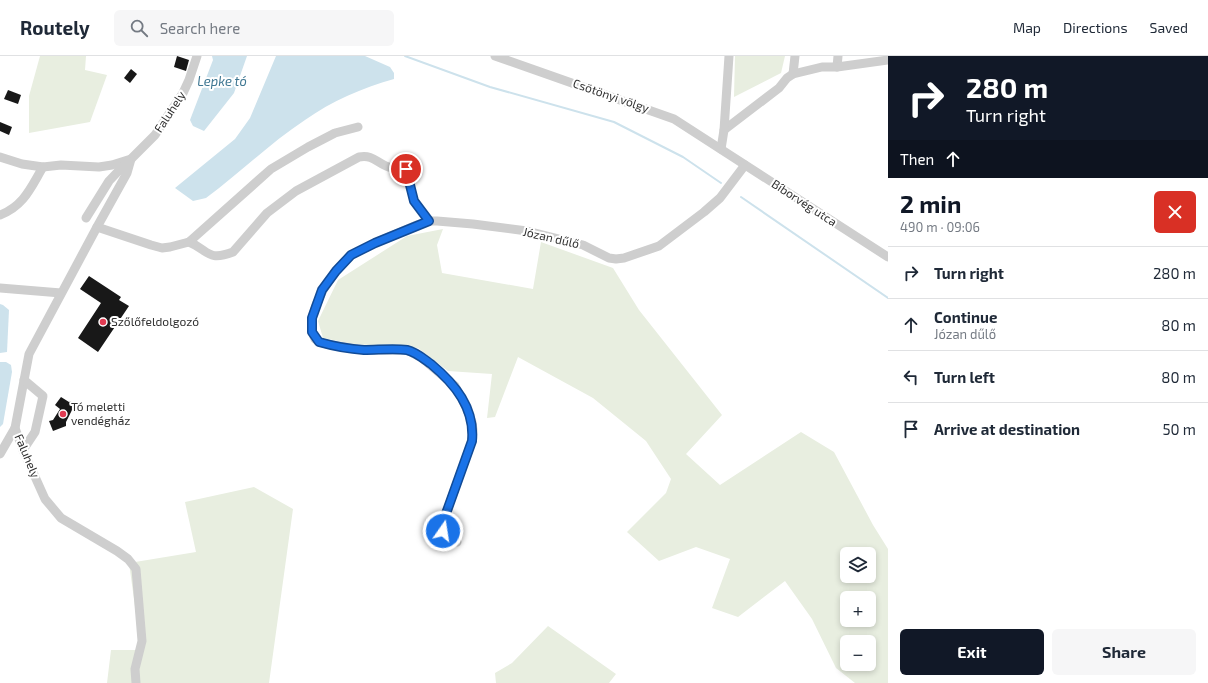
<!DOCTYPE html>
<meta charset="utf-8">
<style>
body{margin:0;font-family:"Exo 2",sans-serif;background:#f6f6f7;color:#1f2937;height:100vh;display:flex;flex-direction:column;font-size:15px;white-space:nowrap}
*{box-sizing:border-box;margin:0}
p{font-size:13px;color:#747a83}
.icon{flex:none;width:22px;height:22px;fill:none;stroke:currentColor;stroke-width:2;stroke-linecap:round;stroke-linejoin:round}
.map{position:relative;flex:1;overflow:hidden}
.details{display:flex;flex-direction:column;background:#fff;width:320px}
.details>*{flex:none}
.top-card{background:#111827;color:#fff;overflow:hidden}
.tools{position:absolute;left:840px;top:491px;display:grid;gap:8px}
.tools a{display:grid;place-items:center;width:36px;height:36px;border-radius:6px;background:#fff;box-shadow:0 2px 6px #0003;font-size:20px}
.pin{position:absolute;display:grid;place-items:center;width:34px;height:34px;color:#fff;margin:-17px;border:2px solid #fff;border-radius:50%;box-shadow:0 1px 4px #0007}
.me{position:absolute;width:44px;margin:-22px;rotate:13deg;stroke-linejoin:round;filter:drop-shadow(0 0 3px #0008)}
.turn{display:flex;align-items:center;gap:14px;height:84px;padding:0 12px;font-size:18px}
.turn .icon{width:52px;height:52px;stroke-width:2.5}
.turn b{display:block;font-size:28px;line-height:34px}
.then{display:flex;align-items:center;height:38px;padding:0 12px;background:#0003;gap:8px;font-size:15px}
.round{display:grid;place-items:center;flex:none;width:42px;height:42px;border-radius:6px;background:#f6f6f7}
.headline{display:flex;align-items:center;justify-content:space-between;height:68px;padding:0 12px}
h1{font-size:24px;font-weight:700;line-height:30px;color:#111827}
.action{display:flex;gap:8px;margin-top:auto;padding:8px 12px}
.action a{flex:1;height:46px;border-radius:6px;background:#111827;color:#fff;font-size:16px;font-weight:700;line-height:46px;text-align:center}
.action a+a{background:#f6f6f7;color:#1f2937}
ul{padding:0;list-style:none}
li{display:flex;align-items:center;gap:12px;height:52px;padding:0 12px;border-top:1px solid #e0e1e3}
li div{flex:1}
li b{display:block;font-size:15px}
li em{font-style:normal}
header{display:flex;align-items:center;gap:24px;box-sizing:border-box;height:56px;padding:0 20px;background:#fff;border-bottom:1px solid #e0e1e3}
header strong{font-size:19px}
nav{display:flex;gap:22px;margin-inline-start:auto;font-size:14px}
.search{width:280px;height:36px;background:#f6f6f7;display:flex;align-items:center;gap:10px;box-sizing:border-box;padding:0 14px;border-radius:6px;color:#747a83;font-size:15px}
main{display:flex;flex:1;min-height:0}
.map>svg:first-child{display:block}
.green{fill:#e8eee0;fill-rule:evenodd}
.water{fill:#cde2ec}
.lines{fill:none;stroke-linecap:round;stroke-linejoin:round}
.stream{stroke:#cde2ec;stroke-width:2}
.building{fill:#181818}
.minor{stroke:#cecece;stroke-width:9}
.route-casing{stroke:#114b97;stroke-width:10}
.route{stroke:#1a73e8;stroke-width:7}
.poi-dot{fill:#e13b52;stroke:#fff;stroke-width:1.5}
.labels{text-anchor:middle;stroke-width:4;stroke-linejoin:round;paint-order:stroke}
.street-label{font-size:12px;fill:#313131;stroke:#fff}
.poi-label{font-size:12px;fill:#313131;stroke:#fff;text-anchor:start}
.water-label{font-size:13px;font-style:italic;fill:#407893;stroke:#fff}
</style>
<header>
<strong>Routely</strong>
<div class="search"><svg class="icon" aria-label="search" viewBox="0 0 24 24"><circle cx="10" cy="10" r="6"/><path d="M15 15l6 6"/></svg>Search here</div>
<nav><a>Map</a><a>Directions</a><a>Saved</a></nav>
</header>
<main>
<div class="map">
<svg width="888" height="627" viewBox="0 0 888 627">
<rect width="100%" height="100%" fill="#fff"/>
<g class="green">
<polygon points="40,0 86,0 85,14 107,19 90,66 29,77 29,40"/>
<polygon points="735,0 785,0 781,17 734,41"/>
<path d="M 443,173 L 437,189 L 442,217 L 533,233 L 541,186 L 613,212 L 639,254 L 722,359 L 686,398 L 720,429 L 801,376 L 834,396 L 873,469 L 888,493 L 888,627 L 855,627 L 836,612 L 812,563 L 785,525 L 738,561 L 712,552 L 730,503 L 696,491 L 659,505 L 627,476 L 666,437 L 671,423 L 646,385 L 593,342 L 518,301 L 495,361 L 487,362 L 492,318 L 448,315 L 418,292 L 353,288 L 323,282 L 318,265 L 338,224 L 407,180 ZM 847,498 L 869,498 L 869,520 L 847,520 ZM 847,542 L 869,542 L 869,564 L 847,564 ZM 847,586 L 869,586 L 869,608 L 847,608 Z"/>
<polygon points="254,431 293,453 269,627 107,627 111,594 141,594 129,507 196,496 185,446"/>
<polygon points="548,570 616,618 609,627 496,627 495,617 512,607"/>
</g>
<g class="water">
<polygon points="212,0 247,0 234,37 204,75 193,70 190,64 213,4"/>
<path d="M 276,0 L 365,0 L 390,11 L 394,17 L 394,23 C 362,32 332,45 305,64 C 270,87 240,117 206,142 L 193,145 L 175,132 L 235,83 L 250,62 Z"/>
<polygon points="0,248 3,249 9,254 7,296 0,297"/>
<polygon points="0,306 6,306 11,309 12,316 3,368 0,371"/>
</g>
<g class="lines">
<g class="stream">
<polyline points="405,0 490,31 614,66 683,101 721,127"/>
<polyline points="741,141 888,242"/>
</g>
</g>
<g class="building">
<polygon points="177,0 189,4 186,15 174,11"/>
<polygon points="131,13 137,18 130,27 124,22"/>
<polygon points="8,34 21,39 18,48 4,43"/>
<polygon points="0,66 12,71 9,79 0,75"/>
<polygon points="89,220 121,241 119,244 129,250 98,296 78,282 101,247 80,233"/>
<polygon points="61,341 69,346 72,345 75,351 72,354 66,366 66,370 53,375 49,365 53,364 60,353 55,349"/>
</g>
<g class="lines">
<g class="minor">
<polyline points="495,0 674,63 888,201"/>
<polyline points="837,11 838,0"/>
<polyline points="793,18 795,0"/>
<polyline points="724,74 779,32 787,22 793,18 822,11 837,11 888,4"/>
<polyline points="721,93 724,74 729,0"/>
<polyline points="0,101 22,108 43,111 61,109 99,111 112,109 131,103 155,79 183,37 189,24 197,0"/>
<polyline points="131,103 127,117 97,171 29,298 15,372 23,394 45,443 61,462 117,495 128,503 136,513 142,585 135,613 136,627"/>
<path d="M 0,159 C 24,150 31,131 43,111"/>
<polyline points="86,162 109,125 128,105"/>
<polyline points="97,171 151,189 162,192 170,191 189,186 271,113 308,91 335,77 358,71"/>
<path d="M 189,186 C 209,194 207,206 233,196 L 267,157 L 296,135 L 359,101 C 373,99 375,105 386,110 C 392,113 399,113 406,113 L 414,145 L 429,165"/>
<polyline points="0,232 61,237"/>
<polyline points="23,394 35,376 43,340 24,324"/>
<polyline points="0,398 15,372"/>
<path d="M 457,486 C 445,481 442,479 443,466 L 472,385 L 473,374 L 472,366 L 464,347 L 455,330 L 422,302 L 407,294 L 363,294 L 326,288 L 319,286 L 315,283 L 312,276 L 312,262 L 316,249 L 323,234 L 336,215 L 351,199 L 375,187 L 417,169 L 429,165 L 437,165 L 473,168 L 527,175 L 583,189 L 609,202 L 616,203 L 624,202 L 659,190 L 704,156 L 720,142 L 745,109"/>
</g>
</g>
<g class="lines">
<g class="route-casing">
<path id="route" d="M 406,113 L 414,145 L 429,165 L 375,187 L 351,199 L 336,215 L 322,234 L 312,262 L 312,276 L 319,286 C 333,290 349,293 364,294 C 378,294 394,292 407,294 C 416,296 424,303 431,308 C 455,328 475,352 472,385 L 443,466 L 443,475"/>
</g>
<use href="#route" class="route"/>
</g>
<g class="poi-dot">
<circle cx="103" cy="266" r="4"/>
<circle cx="63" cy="358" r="4"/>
</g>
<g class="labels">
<g class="street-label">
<text transform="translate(611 40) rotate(19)" y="4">Csötönyi völgy</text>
<text transform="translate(170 56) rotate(-57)" y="4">Faluhely</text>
<text transform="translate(804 147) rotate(33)" y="4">Bíborvég utca</text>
<text transform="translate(551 182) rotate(13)" y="4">Józan dűlő</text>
<text transform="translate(27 400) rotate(67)" y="4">Faluhely</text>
</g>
<g class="poi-label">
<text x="111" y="270">Szőlőfeldolgozó</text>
<text x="71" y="355">Tó meletti<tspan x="71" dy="14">vendégház</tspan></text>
</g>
<g class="water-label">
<text x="222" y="30">Lepke tó</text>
</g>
</g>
</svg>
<div class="tools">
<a><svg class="icon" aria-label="layers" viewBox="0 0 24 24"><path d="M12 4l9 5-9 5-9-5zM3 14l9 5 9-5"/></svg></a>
<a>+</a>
<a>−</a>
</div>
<div class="pin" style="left:406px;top:113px;background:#d93025"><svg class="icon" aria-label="arrive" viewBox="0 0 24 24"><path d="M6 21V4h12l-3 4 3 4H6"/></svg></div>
<svg class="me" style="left:443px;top:475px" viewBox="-20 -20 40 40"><circle r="17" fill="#1a73e8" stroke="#fff" stroke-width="3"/><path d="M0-11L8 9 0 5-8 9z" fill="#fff"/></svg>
</div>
<section class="details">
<div class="top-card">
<div class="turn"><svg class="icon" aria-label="right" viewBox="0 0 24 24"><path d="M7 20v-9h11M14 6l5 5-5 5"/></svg><div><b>280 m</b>Turn right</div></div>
<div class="then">Then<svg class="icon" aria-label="ahead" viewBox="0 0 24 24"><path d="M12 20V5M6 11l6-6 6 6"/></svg></div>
</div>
<div class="headline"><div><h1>2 min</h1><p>490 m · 09:06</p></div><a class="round" style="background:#d93025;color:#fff"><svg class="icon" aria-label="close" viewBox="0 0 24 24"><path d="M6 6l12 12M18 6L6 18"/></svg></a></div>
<ul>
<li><svg class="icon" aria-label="right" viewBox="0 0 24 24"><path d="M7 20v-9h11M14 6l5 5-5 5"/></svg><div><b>Turn right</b></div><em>280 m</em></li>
<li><svg class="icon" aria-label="ahead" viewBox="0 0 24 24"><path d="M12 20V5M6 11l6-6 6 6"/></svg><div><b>Continue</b><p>Józan dűlő</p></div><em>80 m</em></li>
<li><svg class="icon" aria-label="left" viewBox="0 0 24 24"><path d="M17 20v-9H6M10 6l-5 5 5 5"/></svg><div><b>Turn left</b></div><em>80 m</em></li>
<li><svg class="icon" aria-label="arrive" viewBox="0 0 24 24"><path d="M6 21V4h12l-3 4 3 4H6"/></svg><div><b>Arrive at destination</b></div><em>50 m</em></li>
</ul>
<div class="action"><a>Exit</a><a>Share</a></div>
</section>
</main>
